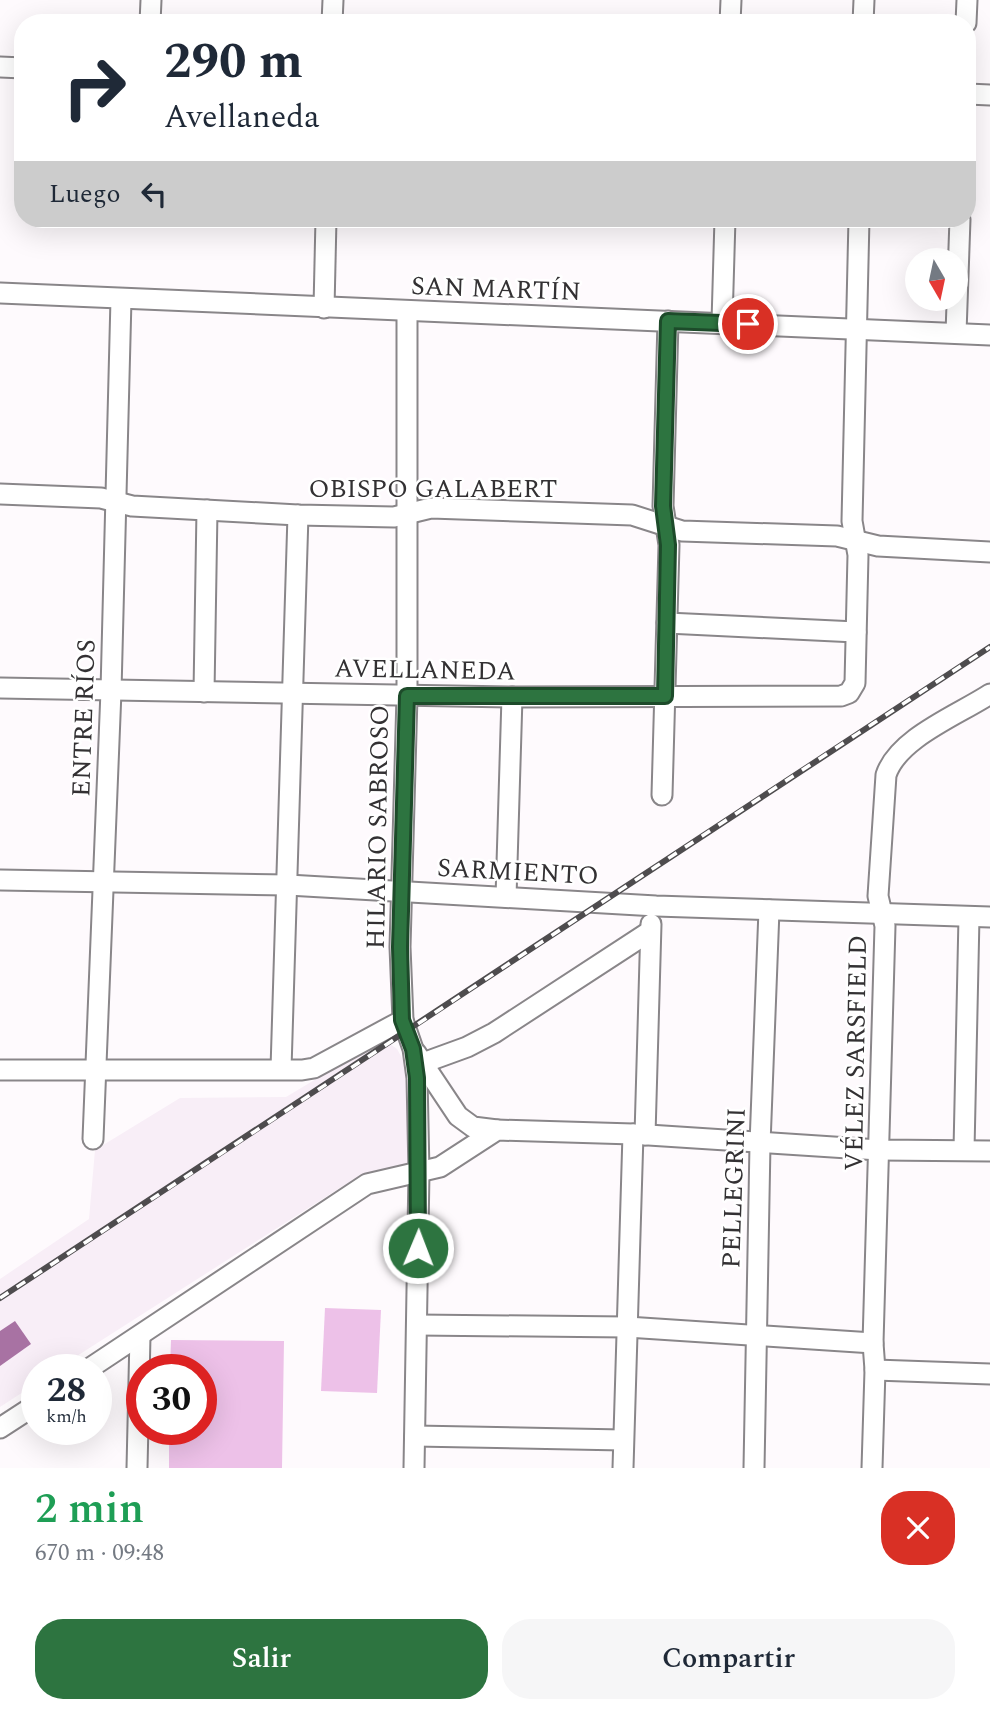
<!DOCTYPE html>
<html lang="es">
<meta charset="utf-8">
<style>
body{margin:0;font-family:Spectral,serif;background:#f6f6f7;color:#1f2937;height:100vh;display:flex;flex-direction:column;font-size:26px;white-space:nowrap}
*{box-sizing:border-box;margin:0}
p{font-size:23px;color:#747a83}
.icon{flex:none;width:38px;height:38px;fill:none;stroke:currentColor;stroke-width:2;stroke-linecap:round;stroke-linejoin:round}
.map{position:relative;height:1468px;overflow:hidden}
.details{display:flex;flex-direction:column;background:#fff;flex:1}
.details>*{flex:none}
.top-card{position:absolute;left:14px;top:14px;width:962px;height:214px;border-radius:28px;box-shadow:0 7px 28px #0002;background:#fff;color:#1f2937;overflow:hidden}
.needle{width:46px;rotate:171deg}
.fabs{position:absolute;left:905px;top:248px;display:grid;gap:14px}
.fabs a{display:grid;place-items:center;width:63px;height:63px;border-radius:50%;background:#fff;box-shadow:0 7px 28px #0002;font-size:35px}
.speed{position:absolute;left:21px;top:1354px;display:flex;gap:14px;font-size:35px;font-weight:700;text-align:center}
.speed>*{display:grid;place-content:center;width:91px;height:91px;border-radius:50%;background:#fff;box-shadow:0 7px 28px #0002;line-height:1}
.speed small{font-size:18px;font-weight:400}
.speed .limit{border:10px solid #d22;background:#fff;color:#111}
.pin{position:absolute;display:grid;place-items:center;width:60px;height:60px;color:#fff;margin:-30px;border:4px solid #fff;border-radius:50%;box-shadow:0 2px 7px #0007}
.me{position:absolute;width:77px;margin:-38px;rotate:1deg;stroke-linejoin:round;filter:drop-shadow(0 0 5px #0008)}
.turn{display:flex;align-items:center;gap:24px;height:147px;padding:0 35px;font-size:32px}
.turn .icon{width:91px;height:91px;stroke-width:2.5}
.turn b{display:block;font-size:49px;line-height:60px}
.then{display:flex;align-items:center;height:66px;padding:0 35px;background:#0003;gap:14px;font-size:26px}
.round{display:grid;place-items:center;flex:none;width:74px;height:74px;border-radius:28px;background:#f6f6f7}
.overview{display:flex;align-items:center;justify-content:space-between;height:119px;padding:0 35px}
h1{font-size:42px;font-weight:600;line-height:52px;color:#1e9e55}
.button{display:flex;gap:14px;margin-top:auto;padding:14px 35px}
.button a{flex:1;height:80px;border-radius:28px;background:#2d7440;color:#fff;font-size:28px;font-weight:600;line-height:80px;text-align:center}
.button a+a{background:#f6f6f7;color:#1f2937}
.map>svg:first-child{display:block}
.built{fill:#f8eef7}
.green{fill:#edc1e8}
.building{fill:#a872a3}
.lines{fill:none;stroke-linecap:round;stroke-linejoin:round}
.minor-casing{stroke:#898689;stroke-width:23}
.minor{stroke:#fff;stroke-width:19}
.rail-casing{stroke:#4e4c4e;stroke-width:6}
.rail{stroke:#fff;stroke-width:3.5;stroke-dasharray:10;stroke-linecap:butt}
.route-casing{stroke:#1d4b2a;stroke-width:18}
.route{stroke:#2d7440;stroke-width:12}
.labels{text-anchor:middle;stroke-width:5;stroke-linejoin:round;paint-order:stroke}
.street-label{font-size:26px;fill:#333133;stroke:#fff}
</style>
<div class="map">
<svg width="990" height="1468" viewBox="0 0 990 1468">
<rect width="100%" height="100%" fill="#fefafd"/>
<polygon class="built" points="386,1041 397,1049 407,1067 409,1080 409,1166 343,1186 55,1370 37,1370 37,1383 0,1407 0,1279 89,1219 95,1150 180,1098 286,1097 378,1042"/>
<g class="green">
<polygon points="325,1308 381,1310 377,1393 321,1391"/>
<polygon points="171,1340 284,1341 282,1468 169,1468 169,1430 201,1430 201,1370 170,1370"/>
</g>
<polygon class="building" points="15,1321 31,1344 0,1366 0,1331"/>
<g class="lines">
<g class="minor-casing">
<g id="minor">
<polyline points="150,23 151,0"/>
<polyline points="332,23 333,0"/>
<polyline points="730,23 731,0"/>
<polyline points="863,23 864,0"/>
<polyline points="966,23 967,0"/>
<polyline points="0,67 23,68"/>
<polyline points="968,94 990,95"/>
<polyline points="0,293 990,335"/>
<polyline points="324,308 326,219"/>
<polyline points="407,311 407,696 400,947 403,1020 413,1049 417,1078 419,1172 414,1468"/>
<polyline points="722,322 725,219"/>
<polyline points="956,333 960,219"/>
<polyline points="0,494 101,498 132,506 298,515 394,517 431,508 632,515 682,531 837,536 878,546 990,552"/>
<polyline points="667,623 856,632"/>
<polyline points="0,688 512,697 841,696 849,693 855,683 858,555 852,521 859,219"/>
<polyline points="204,692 207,510"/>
<polyline points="662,795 669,545 663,506 668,321"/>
<polyline points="0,880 288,885 656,906 990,917"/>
<polyline points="506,897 512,697"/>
<polyline points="416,1053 458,1116 473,1127 497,1130"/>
<polyline points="423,1063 467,1047 494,1033 649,932"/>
<polyline points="281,1069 298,515"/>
<polyline points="0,1070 302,1070 314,1068 403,1020"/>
<polyline points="645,1135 651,924"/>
<polyline points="93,1139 111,691 121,299"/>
<polyline points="964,1150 969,917"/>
<polyline points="417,1325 627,1327 873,1343"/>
<polyline points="87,1370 367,1184 440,1167 497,1130 633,1134 879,1150 990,1151"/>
<polyline points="875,1370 990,1374"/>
<polyline points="0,1428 37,1404"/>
<polyline points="415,1436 623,1440"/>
<polyline points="137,1468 140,1336"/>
<polyline points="623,1468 633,1134"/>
<polyline points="754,1468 760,1144 769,910"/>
<path d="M 872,1468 L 875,1370 L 873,1343 L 885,926 L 878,896 L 886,775 C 898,738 958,715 990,694"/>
</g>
</g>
<use href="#minor" class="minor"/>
<g class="rail-casing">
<path id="rail" d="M 0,1298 C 331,1083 659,863 990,647"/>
</g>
<use href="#rail" class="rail"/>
</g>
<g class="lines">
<g class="route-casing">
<polyline id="route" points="418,1248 417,1078 413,1049 402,1020 400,947 407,696 665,696 668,545 663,506 668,321 748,324"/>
</g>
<use href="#route" class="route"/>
</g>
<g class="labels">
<g class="street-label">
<text transform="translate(496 288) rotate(2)" y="9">SAN MARTÍN</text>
<text x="433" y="497">OBISPO GALABERT</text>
<text transform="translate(425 669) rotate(1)" y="9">AVELLANEDA</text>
<text transform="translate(83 718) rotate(-88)" y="9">ENTRE RÍOS</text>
<text transform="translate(377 827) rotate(-89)" y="9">HILARIO SABROSO</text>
<text transform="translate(518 871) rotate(3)" y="9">SARMIENTO</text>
<text transform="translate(855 1053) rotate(-89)" y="9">VÉLEZ SARSFIELD</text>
<text transform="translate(733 1188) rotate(-88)" y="9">PELLEGRINI</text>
</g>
</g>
</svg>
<div class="fabs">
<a><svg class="needle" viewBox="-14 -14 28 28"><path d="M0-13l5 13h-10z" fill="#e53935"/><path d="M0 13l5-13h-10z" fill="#747a83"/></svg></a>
</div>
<div class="speed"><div>28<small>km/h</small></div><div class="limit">30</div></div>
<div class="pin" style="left:748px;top:324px;background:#d93025"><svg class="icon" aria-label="arrive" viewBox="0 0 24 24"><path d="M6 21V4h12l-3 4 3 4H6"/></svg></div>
<svg class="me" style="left:418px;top:1248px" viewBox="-20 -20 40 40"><circle r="17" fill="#2d7440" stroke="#fff" stroke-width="3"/><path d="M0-11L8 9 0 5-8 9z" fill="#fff"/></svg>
<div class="top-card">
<div class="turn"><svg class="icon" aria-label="right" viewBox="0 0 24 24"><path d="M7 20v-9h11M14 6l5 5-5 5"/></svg><div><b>290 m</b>Avellaneda</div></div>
<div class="then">Luego<svg class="icon" aria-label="left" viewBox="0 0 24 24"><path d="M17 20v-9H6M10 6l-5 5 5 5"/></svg></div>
</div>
</div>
<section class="details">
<div class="overview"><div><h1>2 min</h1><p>670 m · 09:48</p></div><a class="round" style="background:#d93025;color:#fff"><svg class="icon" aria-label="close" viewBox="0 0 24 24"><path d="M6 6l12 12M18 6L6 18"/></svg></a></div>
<div class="button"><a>Salir</a><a>Compartir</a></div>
</section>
